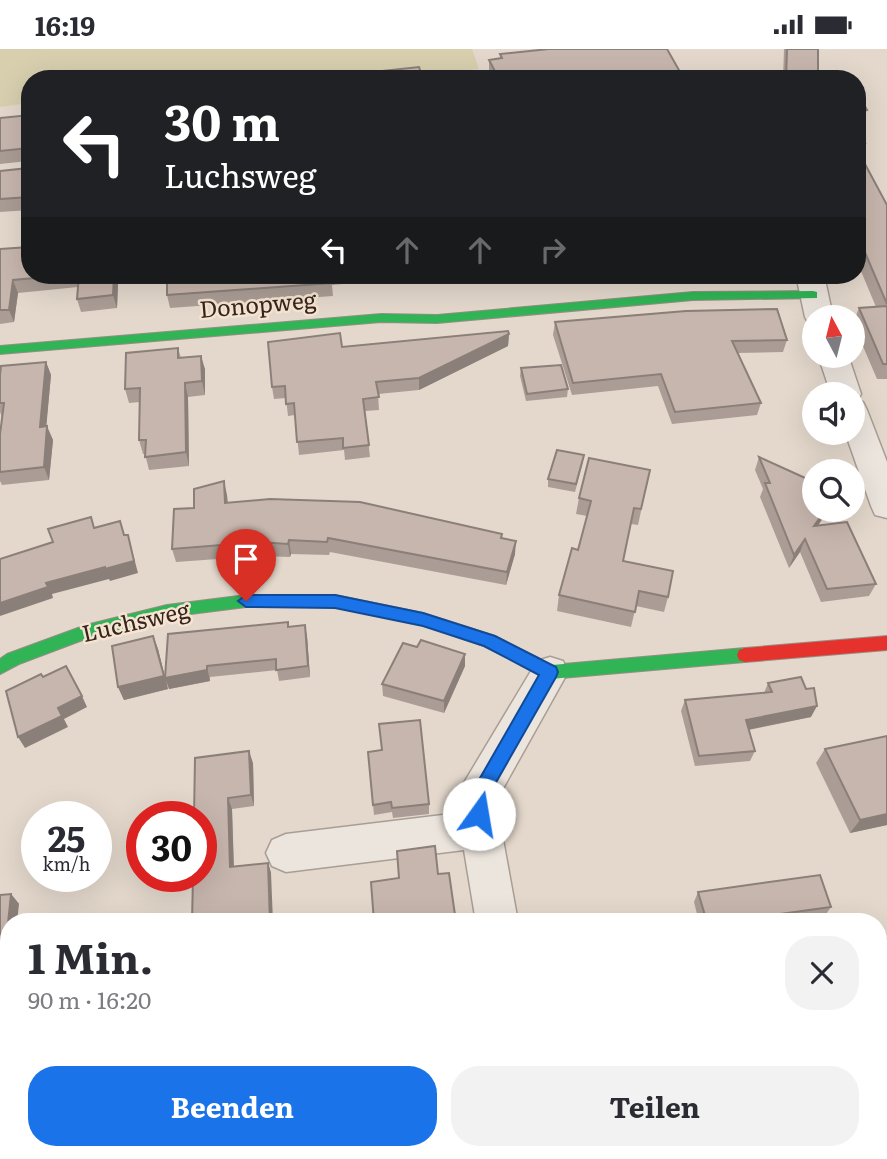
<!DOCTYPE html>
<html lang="de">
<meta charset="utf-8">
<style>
body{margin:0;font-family:Literata,serif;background:#f2f2f3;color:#2b2b33;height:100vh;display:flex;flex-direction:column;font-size:26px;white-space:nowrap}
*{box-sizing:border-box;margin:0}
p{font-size:23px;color:#7c7c81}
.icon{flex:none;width:38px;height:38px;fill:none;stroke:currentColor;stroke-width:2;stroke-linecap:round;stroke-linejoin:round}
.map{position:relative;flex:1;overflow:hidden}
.details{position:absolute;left:0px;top:864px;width:887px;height:247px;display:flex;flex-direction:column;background:#fff;border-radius:28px 28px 0 0;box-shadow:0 7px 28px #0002}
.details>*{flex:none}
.hud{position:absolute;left:21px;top:21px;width:845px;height:214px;border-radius:28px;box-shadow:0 7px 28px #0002;background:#202124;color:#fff;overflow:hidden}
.needle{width:46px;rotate:353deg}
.fabs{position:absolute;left:802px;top:256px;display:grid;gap:14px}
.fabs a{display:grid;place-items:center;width:63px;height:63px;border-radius:50%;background:#fff;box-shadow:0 7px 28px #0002;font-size:35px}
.speed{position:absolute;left:21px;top:752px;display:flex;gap:14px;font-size:35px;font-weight:700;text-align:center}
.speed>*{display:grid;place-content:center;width:91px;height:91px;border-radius:50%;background:#fff;box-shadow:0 7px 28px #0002;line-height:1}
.speed small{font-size:18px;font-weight:400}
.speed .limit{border:10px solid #d22;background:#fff;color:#111}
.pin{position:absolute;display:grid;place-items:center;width:60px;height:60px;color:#fff;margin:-72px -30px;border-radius:50% 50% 50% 0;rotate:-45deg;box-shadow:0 0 7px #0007}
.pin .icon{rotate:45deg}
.me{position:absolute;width:77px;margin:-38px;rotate:13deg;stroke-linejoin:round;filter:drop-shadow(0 0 5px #0008)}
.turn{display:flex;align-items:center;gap:24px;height:147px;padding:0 28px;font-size:32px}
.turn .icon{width:91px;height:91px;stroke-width:2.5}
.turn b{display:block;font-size:49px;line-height:60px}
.lanes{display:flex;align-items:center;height:66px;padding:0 28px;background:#0003;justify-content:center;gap:35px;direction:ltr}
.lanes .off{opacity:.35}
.round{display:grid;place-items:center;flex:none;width:74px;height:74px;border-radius:28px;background:#f2f2f3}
.headline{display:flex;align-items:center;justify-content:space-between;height:119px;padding:0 28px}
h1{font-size:42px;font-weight:700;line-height:52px}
.primary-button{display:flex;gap:14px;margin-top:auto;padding:14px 28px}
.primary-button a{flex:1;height:80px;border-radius:28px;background:#1a73e8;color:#fff;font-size:28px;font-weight:700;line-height:80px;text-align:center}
.primary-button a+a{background:#f2f2f3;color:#2b2b33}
.status{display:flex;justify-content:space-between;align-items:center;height:49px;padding:0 35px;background:#fff;direction:ltr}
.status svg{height:19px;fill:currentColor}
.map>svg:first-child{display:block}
.green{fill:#d7cfae}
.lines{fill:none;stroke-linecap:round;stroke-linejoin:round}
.lane-casing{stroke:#a99e95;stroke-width:2}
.street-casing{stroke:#a99e95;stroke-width:3}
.fast-casing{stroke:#988d85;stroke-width:2}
.jam-casing{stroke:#988d85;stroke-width:2}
.lane{fill:#ece5de;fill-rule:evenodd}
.street{fill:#ece5de;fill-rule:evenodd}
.fast{fill:#30b455;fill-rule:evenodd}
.jam{fill:#e5322d;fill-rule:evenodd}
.wall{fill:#ab9d95}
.shaded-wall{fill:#8b7f79}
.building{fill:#c7b6ad;stroke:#8b7f79;stroke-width:2}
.route{fill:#1a73e8;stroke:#114b97;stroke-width:2}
.labels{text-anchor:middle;stroke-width:5;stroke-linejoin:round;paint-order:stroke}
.street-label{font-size:23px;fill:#37251d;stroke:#f5e4d1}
</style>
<div class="status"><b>16:19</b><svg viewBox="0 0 49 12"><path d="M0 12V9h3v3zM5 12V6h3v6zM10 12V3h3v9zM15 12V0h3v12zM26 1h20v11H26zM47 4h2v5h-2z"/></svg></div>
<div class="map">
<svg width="887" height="1110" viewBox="0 0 887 1110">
<rect width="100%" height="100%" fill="#e4d8cc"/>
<g class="green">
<polygon points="0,0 472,0 479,20 380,30 30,30 30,54 0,58"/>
<polygon points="516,1102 747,1102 749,1110 516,1110"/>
</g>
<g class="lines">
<g class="lane-casing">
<polygon id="lane" points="887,890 887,912 878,913 878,892"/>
</g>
<g class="street-casing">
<g id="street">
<polygon points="796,226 824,226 833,268 814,268 814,276 809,275 805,268"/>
<polygon points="818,306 848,306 861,345 857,352 863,353 867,361 887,413 887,469 875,466 871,457 845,383 852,383 852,345 831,345"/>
<polygon points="550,608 563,612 568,623 496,752 518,873 476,873 464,801 286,823 272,817 266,804 272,791 286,785 459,764 456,750 462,737 537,612"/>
<polygon points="9,1063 9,1102 26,1102 0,1110 0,1065"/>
</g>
</g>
<g class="fast-casing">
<g id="fast">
<polygon points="813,242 817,243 817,249 693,251 437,274 381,273 0,305 0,297 381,265 437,266 693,243"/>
<polygon points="246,546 335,546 423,564 495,587 552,616 745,599 751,601 753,606 751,611 745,613 550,630 484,597 423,576 335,558 246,558 167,568 88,589 19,615 0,625 0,610 7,605 86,576 167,556"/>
</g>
</g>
<g class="jam-casing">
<polygon id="jam" points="887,587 887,601 745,613 739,611 737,606 739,601 745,599"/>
</g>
<use href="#lane" class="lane"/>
<use href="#street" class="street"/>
<use href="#fast" class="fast"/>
<use href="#jam" class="jam"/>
</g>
<g class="wall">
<polygon points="784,0 818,0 818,30 783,30"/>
<polygon points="500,5 684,30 491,27 489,23 489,11 500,10"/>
<polygon points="867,61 862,76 858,77 858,62"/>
<polygon points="30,66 30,161 0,163 0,122 28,119 28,112 0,115 0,69"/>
<polygon points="858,80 865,94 860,107 887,156 887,330 877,330 853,274 859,259 876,258 858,215"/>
<polygon points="0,200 30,226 409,226 409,229 332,236 333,247 170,259 167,246 167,230 118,235 117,259 81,263 77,250 78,238 18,244 14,273 0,275"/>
<polygon points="467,226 580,226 571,234 556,235 539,227 469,234"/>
<polygon points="555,273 787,291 783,303 737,304 761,354 757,366 672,375 658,337 572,346 553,286"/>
<polygon points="509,285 508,297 419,341 378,345 379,361 365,362 370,408 345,411 344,401 299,406 295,366 288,367 286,349 274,350 272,338 342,298"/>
<polygon points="178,299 181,309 205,320 205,346 188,348 189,417 149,421 145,405 143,405 139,391 140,353 129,354 125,340"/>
<polygon points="46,313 51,326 46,377 53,391 49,431 2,436 0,432 0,385 2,368 0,363 0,326"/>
<polygon points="521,319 568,340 567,348 526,352 520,327"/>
<polygon points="759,408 814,460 829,460 818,476 876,535 869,547 821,553 800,503 789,519 760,448 763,440 755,421"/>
<polygon points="583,413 575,443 548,438 548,430"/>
<polygon points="650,421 638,476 631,475 623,512 668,548 664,563 636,557 631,578 557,562 559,546 578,501 587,467 576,465 579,449"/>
<polygon points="227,446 228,454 502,489 515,505 506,536 330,503 329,506 291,505 290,508 260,507 176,513 172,500 194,459"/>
<polygon points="289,578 307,587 310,628 279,632 277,621 210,628 210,632 169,640 166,631 168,640 124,651 118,638 153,587 158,600 165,628"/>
<polygon points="417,598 465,605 465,617 444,664 383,647 382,635"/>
<polygon points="768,634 811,668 749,681 755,702 750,712 695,717 681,662 685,651 764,644"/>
<polygon points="887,687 887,776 850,784 816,714 825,700"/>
<polygon points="368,703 429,755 429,765 393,769 392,763 374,766"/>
<polygon points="253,714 254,757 232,760 234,818 268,814 271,824 192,873 201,768"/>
<polygon points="698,843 831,858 824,868 788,873 699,873 694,853"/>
<polygon points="11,845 19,855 9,873 9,1036 0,1037 0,846"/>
<polygon points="887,931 887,1033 878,1034 878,932"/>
<polygon points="396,1102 459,1102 398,1109"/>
</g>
<g class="shaded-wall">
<polygon points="114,226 115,226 118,235 117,259 113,246"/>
<polygon points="572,226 580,226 571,234"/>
<polygon points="13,231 18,244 14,273 9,261"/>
<polygon points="509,285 508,297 419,341 419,329"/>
<polygon points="201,307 205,320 205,346 202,332"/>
<polygon points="46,313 51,326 45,392 40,378"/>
<polygon points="185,334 188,348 189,417 186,403"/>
<polygon points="47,377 53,391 49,431 44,418"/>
<polygon points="224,432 227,446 228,467 225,454"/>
<polygon points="826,460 829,460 809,490 814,477"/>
<polygon points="128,486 138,524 110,532 109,530 52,545 53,549 0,567 0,554 46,534"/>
<polygon points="805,490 800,503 789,519 794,506"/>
<polygon points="289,491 291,505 290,508 288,495"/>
<polygon points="516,492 515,505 506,536 507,523"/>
<polygon points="305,576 307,587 310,628 308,617"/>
<polygon points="153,587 158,600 165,629 207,617 210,632 169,640 166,631 168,640 124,651 118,638"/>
<polygon points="465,605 465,617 444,664 444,652"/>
<polygon points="82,647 87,658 64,670 68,678 25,699 18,688 58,659"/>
<polygon points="817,657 811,668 741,682 746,671"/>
<polygon points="249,702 253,714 254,757 251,746"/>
<polygon points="228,749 232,760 234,828 230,818"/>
<polygon points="887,765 887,776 850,784 860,771"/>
<polygon points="268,814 271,824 273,873 270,873"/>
<polygon points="11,845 19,855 17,873 9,873 9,940 2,933"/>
<rect x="249" y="1102" width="4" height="8"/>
</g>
<g class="building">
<polygon points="549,0 667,0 684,30 469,30 497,26 489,11 502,9 500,5"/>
<polygon points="787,0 818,0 818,30 786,30"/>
<polygon points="419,18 423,30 383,30 381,22"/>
<polygon points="858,45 867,61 858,62"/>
<polygon points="30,66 30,148 0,150 0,122 28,119 28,99 0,102 0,69"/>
<polygon points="858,80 865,94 858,94"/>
<polygon points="858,102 887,156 887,255 858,187"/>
<polygon points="30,192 30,226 68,226 13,231 9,261 0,261 0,200 29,198"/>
<polygon points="79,226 114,226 113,246 77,250"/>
<polygon points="167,226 331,226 332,234 167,246"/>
<polygon points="887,257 887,315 883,315 859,259"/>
<polygon points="777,260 787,291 732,292 761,354 675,363 661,325 573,334 555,273 686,262"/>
<polygon points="508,282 509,285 419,329 376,333 379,348 363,350 369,396 343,399 343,389 297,393 294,354 286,355 285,337 272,338 268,293 340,284 342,298"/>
<polygon points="178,299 178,309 201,307 202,332 185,334 186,403 145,408 146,391 139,391 140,339 125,340 126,304"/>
<polygon points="46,313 40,378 47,377 44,418 0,423 0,385 4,354 0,354 0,326 1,317"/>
<polygon points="561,316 568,340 527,345 521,319"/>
<polygon points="557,401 584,406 576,435 548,430"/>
<polygon points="759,408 814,433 814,460 826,460 814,477 847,473 876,535 827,540 805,490 794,506 765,434 770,434"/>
<polygon points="589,409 650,421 641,460 634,459 623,512 673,522 668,548 639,542 635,563 559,546 572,499 578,501 591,452 579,449"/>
<polygon points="224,432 225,454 270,450 360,453 502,485 501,489 516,492 507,523 328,489 327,493 289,491 288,495 258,493 172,500 174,460 194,459 194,440"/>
<polygon points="91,468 94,479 120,472 124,486 128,486 134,512 105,520 105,518 46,534 48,538 0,554 0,510 53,493 48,480"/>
<polygon points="288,573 288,578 305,576 308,617 276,621 276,610 207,617 207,621 165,629 168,585"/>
<polygon points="153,587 164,627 118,638 112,597"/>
<polygon points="421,591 465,605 444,652 382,635 403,594 417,598"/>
<polygon points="66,617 82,647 58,659 62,667 18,688 6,642 41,625 43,628"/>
<polygon points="801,628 806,640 814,639 817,657 746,671 755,702 699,707 685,651 772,643 768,634"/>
<polygon points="420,671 429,755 392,759 391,753 373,756 368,703 382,701 379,675"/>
<polygon points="887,687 887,765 860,771 825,700"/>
<polygon points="249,702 251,746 228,749 230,818 268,814 270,873 192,873 193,828 201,828 201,768 194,768 195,709"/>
<polygon points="435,797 438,825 449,824 456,873 374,873 371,833 399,829 397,802"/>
<polygon points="820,826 831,858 722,873 707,873 698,843"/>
<polygon points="11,845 2,933 9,932 9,1027 0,1028 0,846"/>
<polygon points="887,931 887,1027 878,1028 878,932"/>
<rect x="163" y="1102" width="86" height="8"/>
<polygon points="417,1102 459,1102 460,1110 418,1110"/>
</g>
<polygon class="route" points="246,546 335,546 423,564 495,587 556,618 558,623 556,628 486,751 488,765 485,771 479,773 472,771 468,750 539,626 484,597 423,577 335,559 246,558 238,552"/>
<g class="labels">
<g class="street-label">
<text transform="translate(258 256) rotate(-5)" y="8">Donopweg</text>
<text transform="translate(136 573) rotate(-13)" y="8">Luchsweg</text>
</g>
</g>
</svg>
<div class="fabs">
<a><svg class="needle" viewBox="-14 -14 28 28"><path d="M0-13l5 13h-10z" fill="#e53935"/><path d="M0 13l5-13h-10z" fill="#7c7c81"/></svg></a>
<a><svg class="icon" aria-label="sound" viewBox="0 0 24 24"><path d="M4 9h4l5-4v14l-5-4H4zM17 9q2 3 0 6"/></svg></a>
<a><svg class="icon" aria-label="search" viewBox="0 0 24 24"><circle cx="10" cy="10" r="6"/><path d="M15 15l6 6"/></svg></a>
</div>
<div class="speed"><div>25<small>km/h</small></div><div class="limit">30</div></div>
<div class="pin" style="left:246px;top:552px;background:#d93025"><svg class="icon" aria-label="arrive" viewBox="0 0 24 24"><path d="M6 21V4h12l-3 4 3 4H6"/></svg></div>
<svg class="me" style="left:479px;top:765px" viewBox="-20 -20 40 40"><circle r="19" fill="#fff"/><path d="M0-13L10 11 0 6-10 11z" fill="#1a73e8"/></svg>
<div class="hud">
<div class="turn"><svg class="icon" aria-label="left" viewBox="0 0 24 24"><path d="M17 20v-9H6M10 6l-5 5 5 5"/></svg><div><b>30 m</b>Luchsweg</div></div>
<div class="lanes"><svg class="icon" aria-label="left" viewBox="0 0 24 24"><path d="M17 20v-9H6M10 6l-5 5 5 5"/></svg><svg class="icon off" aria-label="ahead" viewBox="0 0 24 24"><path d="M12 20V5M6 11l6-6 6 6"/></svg><svg class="icon off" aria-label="ahead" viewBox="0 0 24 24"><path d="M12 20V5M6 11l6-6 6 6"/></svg><svg class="icon off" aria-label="right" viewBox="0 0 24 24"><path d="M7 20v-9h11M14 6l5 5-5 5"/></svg></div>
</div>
<section class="details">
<div class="headline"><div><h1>1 Min.</h1><p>90 m · 16:20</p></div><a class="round"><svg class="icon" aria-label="close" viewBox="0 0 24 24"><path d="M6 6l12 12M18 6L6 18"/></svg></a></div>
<div class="primary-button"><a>Beenden</a><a>Teilen</a></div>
</section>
</div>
